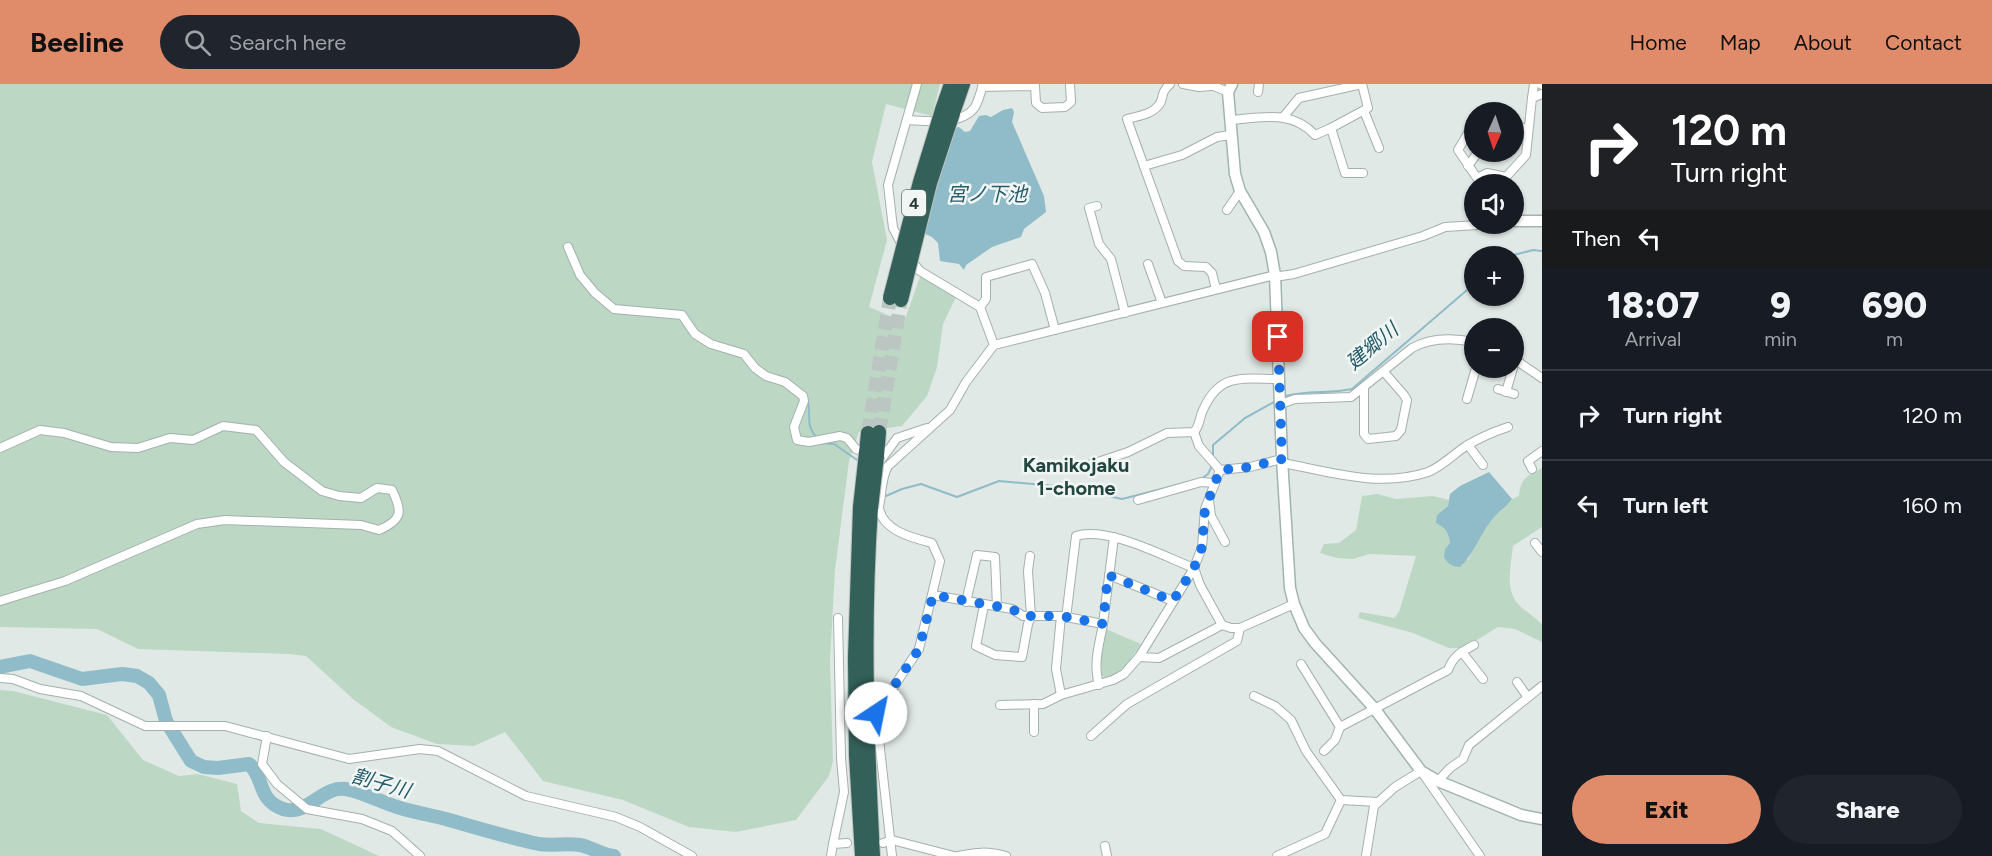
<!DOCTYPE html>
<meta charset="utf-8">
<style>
body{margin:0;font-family:Figtree,"Noto Sans JP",sans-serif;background:#20242c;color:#f1f3f6;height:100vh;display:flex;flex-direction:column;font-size:22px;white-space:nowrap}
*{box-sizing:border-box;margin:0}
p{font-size:20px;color:#9ea1a6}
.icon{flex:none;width:33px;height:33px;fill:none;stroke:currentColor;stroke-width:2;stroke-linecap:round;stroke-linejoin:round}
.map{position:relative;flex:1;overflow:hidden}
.details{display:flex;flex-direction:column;background:#171b24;width:450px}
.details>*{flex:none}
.guide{background:#202124;color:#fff;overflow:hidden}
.needle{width:39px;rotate:183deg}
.fabs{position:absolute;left:1464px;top:18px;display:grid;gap:12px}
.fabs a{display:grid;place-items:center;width:60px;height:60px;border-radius:50%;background:#171b24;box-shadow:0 2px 4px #0004;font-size:30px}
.pin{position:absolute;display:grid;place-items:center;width:51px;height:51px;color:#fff;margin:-26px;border-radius:12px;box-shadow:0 3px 9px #0006}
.me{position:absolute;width:66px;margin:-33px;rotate:34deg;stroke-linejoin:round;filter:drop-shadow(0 0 4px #0008)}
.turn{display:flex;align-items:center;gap:21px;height:126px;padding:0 30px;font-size:27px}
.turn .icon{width:78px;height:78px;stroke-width:2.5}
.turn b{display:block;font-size:42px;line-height:51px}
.then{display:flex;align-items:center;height:57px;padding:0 30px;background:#0003;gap:12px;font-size:22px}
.eta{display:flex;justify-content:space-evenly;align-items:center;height:102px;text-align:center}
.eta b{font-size:36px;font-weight:800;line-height:42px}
.action{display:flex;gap:12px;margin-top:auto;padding:12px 30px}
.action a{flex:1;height:69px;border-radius:36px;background:#e08b69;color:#111;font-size:24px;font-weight:800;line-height:69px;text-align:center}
.action a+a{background:#20242c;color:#f1f3f6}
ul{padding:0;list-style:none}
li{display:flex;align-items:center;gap:18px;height:90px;padding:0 30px;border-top:2px solid #363941}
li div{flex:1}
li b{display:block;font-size:22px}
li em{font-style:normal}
header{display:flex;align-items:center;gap:36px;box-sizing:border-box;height:84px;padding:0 30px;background:#e08b69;color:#111}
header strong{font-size:28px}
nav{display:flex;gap:33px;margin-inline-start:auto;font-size:21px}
.search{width:420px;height:54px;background:#20242c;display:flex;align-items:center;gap:15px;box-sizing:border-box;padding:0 21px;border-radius:33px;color:#9ea1a6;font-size:22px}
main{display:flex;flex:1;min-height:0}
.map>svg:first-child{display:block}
.green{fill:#bcd8c5}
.water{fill:#8fbcc8}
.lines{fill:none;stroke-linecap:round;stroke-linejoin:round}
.stream{stroke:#8fbcc8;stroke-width:2}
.river{stroke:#8fbcc8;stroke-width:14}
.highway-tunnel{stroke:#bbc6c2;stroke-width:14;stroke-dasharray:14 7;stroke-linecap:butt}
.street-casing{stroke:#a4b0ad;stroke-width:10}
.secondary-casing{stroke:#a1b4ae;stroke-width:13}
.highway-casing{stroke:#bdc3c2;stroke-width:16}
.street{stroke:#fff;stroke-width:8}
.secondary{stroke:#fff;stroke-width:10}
.highway{stroke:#336059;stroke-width:14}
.highway-bridge-casing{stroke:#bdc3c2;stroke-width:16;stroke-linecap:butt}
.highway-bridge{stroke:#336059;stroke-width:14}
.route{stroke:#1a73e8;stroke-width:10;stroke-dasharray:0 18}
.labels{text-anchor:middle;stroke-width:5;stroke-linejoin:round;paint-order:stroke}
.shield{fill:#f1f6f4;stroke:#61716d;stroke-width:1.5}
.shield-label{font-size:16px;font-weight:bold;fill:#233833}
.water-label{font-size:20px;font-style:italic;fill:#265d6b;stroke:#f1f6f4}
.neighbourhood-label{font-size:20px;font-weight:bold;fill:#224740;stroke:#f1f6f4}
</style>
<header>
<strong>Beeline</strong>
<div class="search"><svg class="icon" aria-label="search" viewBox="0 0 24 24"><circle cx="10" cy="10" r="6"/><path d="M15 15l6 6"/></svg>Search here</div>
<nav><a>Home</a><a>Map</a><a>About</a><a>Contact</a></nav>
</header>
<main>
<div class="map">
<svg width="1542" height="772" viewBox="0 0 1542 772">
<rect width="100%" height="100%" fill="#e1e9e6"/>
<g class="green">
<polygon points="0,0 940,0 932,32 886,20 872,78 887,156 869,223 904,238 921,190 957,211 943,240 937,283 927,312 902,342 859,348 849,377 835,486 830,577 833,677 829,692 796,736 736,748 689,743 623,716 543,697 505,648 474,662 437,660 391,643 353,615 306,572 288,570 138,565 97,545 0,543"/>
<path d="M 1542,384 L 1542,443 L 1513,462 C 1511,482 1504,507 1520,522 C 1527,529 1536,533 1542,541 L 1542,558 L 1515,545 L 1498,543 L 1464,564 L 1449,564 L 1413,549 L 1358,534 L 1360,528 L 1394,534 L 1399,528 L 1416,472 L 1369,470 L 1353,475 L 1337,474 L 1320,469 L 1324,460 L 1339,459 L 1356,446 L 1362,412 L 1377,410 L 1396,415 L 1433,412 L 1449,416 L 1448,422 L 1437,431 L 1441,442 L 1449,450 L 1450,459 L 1445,465 L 1468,476 C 1475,461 1484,444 1495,431 C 1501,425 1507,423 1512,415 L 1519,412 C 1520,395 1528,391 1542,384 Z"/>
<polygon points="1106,545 1141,560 1126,582 1108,594 1099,591 1102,557"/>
<polygon points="0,606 13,607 107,631 143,676 179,692 198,690 237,700 241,727 259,739 321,745 379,772 0,772"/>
</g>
<g class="water">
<polygon points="1012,24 1014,28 1012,38 1044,112 1046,128 1024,145 1021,153 992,163 966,181 964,186 959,180 940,177 938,159 932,153 923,149 954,44 959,43 965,48 970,47 979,32 986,31 991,33 1003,26"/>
<path d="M 1489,388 L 1512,415 C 1507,423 1501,425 1495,432 C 1481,447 1475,469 1460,483 C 1452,483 1447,479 1444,473 L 1445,465 L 1450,459 C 1449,448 1445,444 1436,439 L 1437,431 L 1448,422 L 1450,410 L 1460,402 Z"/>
</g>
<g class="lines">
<g class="stream">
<polyline points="1510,172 1533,166 1542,167"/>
<path d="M 1286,312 C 1308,306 1330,310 1352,305 L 1474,200"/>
<path d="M 808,318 C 812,334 804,338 817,354"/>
<polyline points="821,359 834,360 860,378"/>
<polyline points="1213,373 1213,361 1245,334 1274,318"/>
<polyline points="1201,395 1208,390 1212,382"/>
<polyline points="883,409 886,412 902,405 921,400 957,413 999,397 1067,403 1122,415 1189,398"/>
</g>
<path class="river" d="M 0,583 L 30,577 L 82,595 L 122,590 L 137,592 L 149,599 L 159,611 L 166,637 L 191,677 L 204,683 L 218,684 L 249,680 C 265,694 257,716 283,725 C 309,733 323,698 350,706 C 366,710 381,718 397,723 C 413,728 430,731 446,735 C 477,744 507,753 539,760 C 552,762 566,759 580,761 C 592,763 601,771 614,772"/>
<g class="highway-tunnel">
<polyline points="879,348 901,216"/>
<polyline points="868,349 890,214"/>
</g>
<g class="street-casing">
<g id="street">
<path d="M 1170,0 C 1159,10 1165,13 1159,21 C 1151,31 1138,32 1127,35 L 1178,177 L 1184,182 L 1206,183 L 1212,189 L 1216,205"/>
<polyline points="1183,0 1199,3 1212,2"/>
<polyline points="1209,0 1228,8"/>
<polyline points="1540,0 1542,1"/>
<polyline points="982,3 1035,2 1036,19 1042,24 1065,23 1071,18 1070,0"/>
<polyline points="1258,8 1259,0"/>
<polyline points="1532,14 1534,0"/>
<polyline points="1364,27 1379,64"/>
<polyline points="1481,28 1483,26 1490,28"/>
<polyline points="1284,32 1299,14 1362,0 1368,24 1331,44"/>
<path d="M 907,36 C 927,37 962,42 975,23 C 979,16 981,7 983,0"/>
<path d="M 1230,36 C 1262,34 1291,25 1315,51 L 1331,44 L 1345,89 L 1363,89"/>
<polyline points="1474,39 1458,66 1477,94 1487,89 1506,93"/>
<polyline points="1514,39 1528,47"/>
<polyline points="1144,82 1182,71 1217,53 1231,51"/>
<polyline points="1468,82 1478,68"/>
<polyline points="1506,100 1506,93 1526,71 1532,14 1542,10"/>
<polyline points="1097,122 1089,124 1099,160 1111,175 1125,229"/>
<polyline points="1227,126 1240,107"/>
<polyline points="902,161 893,144 888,101 917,0"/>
<polyline points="568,163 580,191 595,209 614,225 682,231 695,250 711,260 744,270 755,284 766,292 785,298 803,312 804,317 794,343 797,356 809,358 840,352 847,354 856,365 881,376 897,354 927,344"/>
<polyline points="911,176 920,187 980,223 994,261"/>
<polyline points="1148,180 1162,219"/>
<polyline points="980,223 986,215 986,193 1032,180 1045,209 1055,246"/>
<polyline points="1514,275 1542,294"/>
<polyline points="1364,304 1364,350 1368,355 1396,352 1401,346 1407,316 1404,311 1384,288"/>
<polyline points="1498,305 1514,310"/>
<polyline points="1506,308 1513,284"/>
<polyline points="1467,315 1476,284"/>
<path d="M 1281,320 L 1295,315 L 1351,313 L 1412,264 C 1430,254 1454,254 1474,258"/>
<polyline points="1194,348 1199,362 1220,386"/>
<polyline points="1468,361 1483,381"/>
<path d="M 0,364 L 40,346 L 64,349 L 111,363 L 138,364 L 170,354 L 193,356 L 223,342 L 256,346 L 284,378 L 322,407 L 339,412 L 361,414 L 377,404 L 392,406 C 403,428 402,436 379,446 L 361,441 L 225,436 L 197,440 L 65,497 L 0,517"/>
<path d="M 1283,379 C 1330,388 1380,404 1428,388 C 1441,383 1454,370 1466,362 C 1479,354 1493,348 1508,343"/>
<path d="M 1080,384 L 1128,368 L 1167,349 L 1194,348 C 1200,342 1199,334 1203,326 C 1220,288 1242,295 1279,295"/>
<polyline points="1532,385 1528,377 1542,367"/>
<polyline points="1138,416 1201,398 1215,399 1220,386 1250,383 1282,375"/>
<polyline points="1209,416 1211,432 1225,458"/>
<polyline points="1535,459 1542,468"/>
<polyline points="1109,491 1173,517"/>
<polyline points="933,511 1012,525 1023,532 1061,532 1103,540 1114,453"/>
<polyline points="966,518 977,471 995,473 997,523"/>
<polyline points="984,521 976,562 995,571 1022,573 1028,540 1031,532 1028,487 1030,472"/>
<polyline points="1061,532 1056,585 1061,611 1113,596 1124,590 1139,573 1194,484 1202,463 1205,425 1215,399"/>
<path d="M 1066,534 L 1076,452 C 1107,442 1163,472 1194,484 L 1200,501 L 1222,541 L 1231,544 L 1240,544 L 1294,520"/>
<polyline points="1462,568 1483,595"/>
<polyline points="1139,573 1159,574 1222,541"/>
<path d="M 1301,580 L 1340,643 L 1448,586 C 1453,572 1461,568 1474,561"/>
<polyline points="0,594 13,595 40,605 81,612 145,642 225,642 349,675 420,665 438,667 526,712 616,733 640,743 692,772"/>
<polyline points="1517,598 1527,612"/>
<path d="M 1099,601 C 1093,579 1099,562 1103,540"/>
<polyline points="1254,612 1275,622 1291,636 1306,667 1341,716 1378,718"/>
<polyline points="1034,620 1034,648"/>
<polyline points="1000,621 1043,620 1061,611"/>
<polyline points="267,652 262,680 277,700 307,725 362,735 392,747 420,772"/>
<polyline points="1091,652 1127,620 1237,557 1240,544"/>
<polyline points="1324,667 1335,656 1340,643"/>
<polyline points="1438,697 1450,684 1463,675 1469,661 1542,602"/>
<polyline points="883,759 892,756 954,772"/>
<polyline points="833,760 844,708 841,674 838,534"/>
<polyline points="1105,762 1107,772"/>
<polyline points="831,772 833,760 847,759"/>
<path d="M 892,772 L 876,629 L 919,565 L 940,477 L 932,459 C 913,454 883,447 879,424 C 879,420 881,414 881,410 C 882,400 883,391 888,382 L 950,326 L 966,298 L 994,261 L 1275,191 L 1281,192 L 1294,190 L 1423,152 L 1445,143 L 1495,140"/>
<path d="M 958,772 C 976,768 988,767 1006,772"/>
<polyline points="1277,772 1325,750 1341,716"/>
<polyline points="1366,772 1374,722 1395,703 1421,687 1480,772"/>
</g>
</g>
<g class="secondary-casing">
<g id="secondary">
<polyline points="1232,0 1228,8 1235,90 1240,107 1264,148 1271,168 1275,191 1282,375 1290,504 1294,520 1304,544 1315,559 1374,624 1421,687 1438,697 1521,731 1542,735"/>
<polyline points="1514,137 1542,137"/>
</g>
</g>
<g class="highway-casing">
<g id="highway">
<polyline points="942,26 951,0"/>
<polyline points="953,29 963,0"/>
<polyline points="866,369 868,349"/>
<polyline points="877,372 879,348"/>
<polyline points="860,423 855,574 856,671 862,772"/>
<path d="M 871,424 C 863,540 867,656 873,772"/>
</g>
</g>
<use href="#street" class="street"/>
<use href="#secondary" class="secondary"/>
<use href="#highway" class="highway"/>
<g class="highway-bridge-casing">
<g id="highway-bridge">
<polyline points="890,214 920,98 942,26"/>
<polyline points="901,216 930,99 953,29"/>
<polyline points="860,423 866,369"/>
<polyline points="871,424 877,372"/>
</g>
</g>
<use href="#highway-bridge" class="highway-bridge"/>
</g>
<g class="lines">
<polyline class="route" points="876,629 919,565 933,511 1012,525 1023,532 1061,532 1103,540 1108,491 1173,517 1194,484 1202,463 1205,425 1220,386 1250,383 1282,375 1278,253"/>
</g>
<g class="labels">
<rect class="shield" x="902" y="106" width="24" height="26" rx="4.5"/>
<g class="shield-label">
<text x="914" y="125">4</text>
</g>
<g class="water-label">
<text x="987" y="117">宮ノ下池</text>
<text transform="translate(1372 262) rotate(-40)" y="7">建郷川</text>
<text transform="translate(381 699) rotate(16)" y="7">割子川</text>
</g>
<g class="neighbourhood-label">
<text x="1076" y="388">Kamikojaku<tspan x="1076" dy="23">1-chome</tspan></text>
</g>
</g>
</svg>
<div class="fabs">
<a><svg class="needle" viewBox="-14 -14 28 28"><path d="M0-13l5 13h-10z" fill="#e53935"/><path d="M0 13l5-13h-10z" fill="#9ea1a6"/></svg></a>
<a><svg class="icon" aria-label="sound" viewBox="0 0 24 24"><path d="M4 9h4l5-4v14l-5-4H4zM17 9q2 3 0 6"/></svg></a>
<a>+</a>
<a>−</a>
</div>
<div class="pin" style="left:1278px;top:253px;background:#d93025"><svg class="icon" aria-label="arrive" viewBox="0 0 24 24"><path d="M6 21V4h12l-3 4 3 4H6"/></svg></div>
<svg class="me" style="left:876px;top:629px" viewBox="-20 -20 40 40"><circle r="19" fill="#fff"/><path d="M0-13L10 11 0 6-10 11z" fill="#1a73e8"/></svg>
</div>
<section class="details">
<div class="guide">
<div class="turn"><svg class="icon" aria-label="right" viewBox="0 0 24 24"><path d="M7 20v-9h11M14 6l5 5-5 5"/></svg><div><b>120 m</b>Turn right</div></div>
<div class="then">Then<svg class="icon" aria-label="left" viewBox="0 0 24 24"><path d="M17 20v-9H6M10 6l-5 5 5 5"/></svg></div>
</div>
<div class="eta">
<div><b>18:07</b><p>Arrival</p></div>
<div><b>9</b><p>min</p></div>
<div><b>690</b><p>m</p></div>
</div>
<ul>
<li><svg class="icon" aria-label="right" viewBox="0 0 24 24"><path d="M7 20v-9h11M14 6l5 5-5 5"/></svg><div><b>Turn right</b></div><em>120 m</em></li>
<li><svg class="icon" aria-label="left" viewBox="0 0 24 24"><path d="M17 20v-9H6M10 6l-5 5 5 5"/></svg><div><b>Turn left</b></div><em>160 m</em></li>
</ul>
<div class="action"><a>Exit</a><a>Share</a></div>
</section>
</main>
